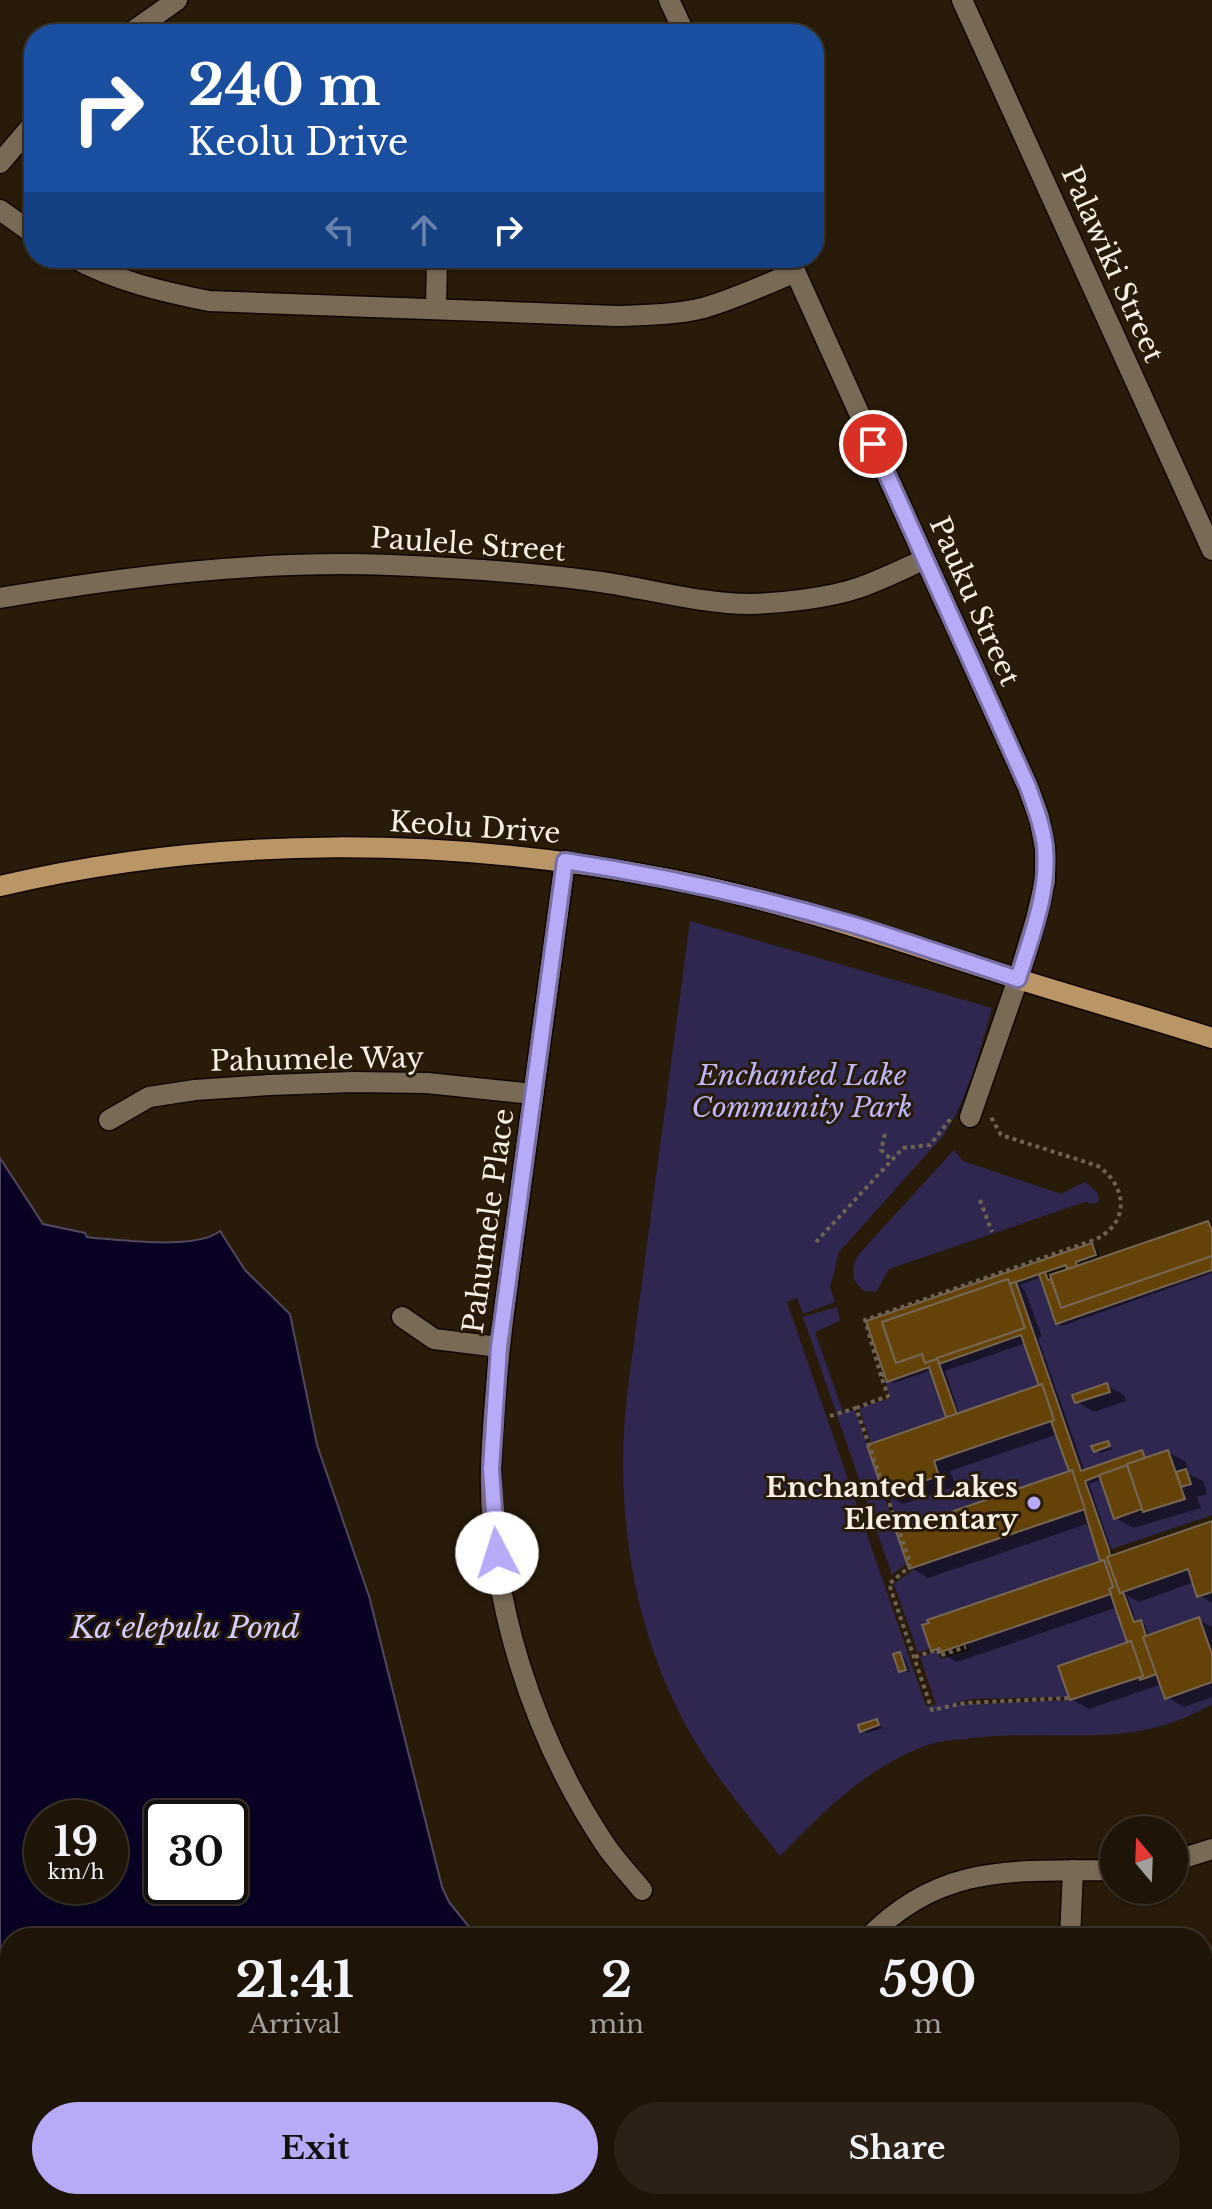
<!DOCTYPE html>
<meta charset="utf-8">
<style>
body{margin:0;font-family:"Libre Baskerville",serif;background:#2b2116;color:#f1f3f6;height:100vh;display:flex;flex-direction:column;font-size:30px;white-space:nowrap}
*{box-sizing:border-box;margin:0}
p{font-size:26px;color:#a19e9c}
.icon{flex:none;width:44px;height:44px;fill:none;stroke:currentColor;stroke-width:2;stroke-linecap:round;stroke-linejoin:round}
.map{position:relative;flex:1;overflow:hidden}
.sheet{position:absolute;left:0px;top:1928px;width:1212px;height:282px;display:flex;flex-direction:column;background:#1e1408;border-radius:32px 32px 0 0;box-shadow:0 2px 6px #0004,0 0 0 2px #3c3329}
.sheet>*{flex:none}
.hud{position:absolute;left:24px;top:24px;width:800px;height:244px;border-radius:32px;box-shadow:0 2px 6px #0004,0 0 0 2px #3c3329;background:#1a4fa0;color:#fff;overflow:hidden}
.needle{width:52px;rotate:341deg}
.buttons{position:absolute;left:1100px;top:1816px;display:grid;gap:16px}
.buttons a{display:grid;place-items:center;width:88px;height:88px;border-radius:50%;background:#1e1408;box-shadow:0 2px 6px #0004,0 0 0 2px #3c3329;font-size:40px}
.speed{position:absolute;left:24px;top:1800px;display:flex;gap:16px;font-size:40px;font-weight:700;text-align:center}
.speed>*{display:grid;place-content:center;width:104px;height:104px;border-radius:50%;background:#1e1408;box-shadow:0 2px 6px #0004,0 0 0 2px #3c3329;line-height:1}
.speed small{font-size:20px;font-weight:400}
.speed .limit{border:4px solid #111;border-radius:12px;background:#fff;color:#111}
.pin{position:absolute;display:grid;place-items:center;width:68px;height:68px;color:#fff;margin:-34px;border:4px solid #fff;border-radius:50%;box-shadow:0 2px 8px #0007}
.me{position:absolute;width:88px;margin:-44px;rotate:355deg;stroke-linejoin:round;filter:drop-shadow(0 0 6px #0008)}
.turn{display:flex;align-items:center;gap:28px;height:168px;padding:0 32px;font-size:36px}
.turn .icon{width:104px;height:104px;stroke-width:2.5}
.turn b{display:block;font-size:56px;line-height:68px}
.lanes{display:flex;align-items:center;height:76px;padding:0 32px;background:#0003;justify-content:center;gap:40px;direction:ltr}
.lanes .off{opacity:.35}
.eta{display:flex;justify-content:space-evenly;align-items:center;height:136px;text-align:center}
.eta b{font-size:48px;font-weight:700;line-height:56px}
.primary-button{display:flex;gap:16px;margin-top:auto;padding:16px 32px}
.primary-button a{flex:1;height:92px;border-radius:48px;background:#b7abf8;color:#111;font-size:32px;font-weight:700;line-height:92px;text-align:center}
.primary-button a+a{background:#2b2116;color:#f1f3f6}
.map>svg:first-child{display:block}
.green{fill:#2f274f}
.water{fill:#090023;stroke:#51485d;stroke-width:2;fill-rule:evenodd}
.shadow{fill:#0007;fill-rule:evenodd}
.building{fill:#654208;stroke:#766753;stroke-width:2}
.lines{fill:none;stroke-linecap:round;stroke-linejoin:round}
.minor-casing{stroke:#110600;stroke-width:23}
.major-casing{stroke:#110600;stroke-width:23}
.path{stroke:#6e6253;stroke-width:4;stroke-dasharray:4 4;stroke-linecap:butt}
.minor{stroke:#796a56;stroke-width:20}
.major{stroke:#ba9565;stroke-width:20}
.route-casing{stroke:#776fa1;stroke-width:20}
.route{stroke:#b7abf8;stroke-width:14}
.poi-dot{fill:#b7abf8;stroke:#281b0a;stroke-width:3}
.labels{text-anchor:middle;stroke-width:6;stroke-linejoin:round;paint-order:stroke}
.street-label{font-size:28px;fill:#f9f0e5;stroke:#281b0a}
.park-label{font-size:28px;font-style:italic;fill:#bfb7f7;stroke:#281b0a}
.poi-label{font-size:28px;font-weight:bold;fill:#f9f0e5;stroke:#281b0a;text-anchor:end}
.water-label{font-size:30px;font-style:italic;fill:#d3cdfe;stroke:#281b0a}
</style>
<div class="map">
<svg width="1212" height="2209" viewBox="0 0 1212 2209">
<rect width="100%" height="100%" fill="#281b0a"/>
<g class="green">
<path d="M 690,921 L 992,1008 C 979,1051 969,1098 943,1136 L 839,1252 L 830,1287 L 835,1302 L 803,1314 L 797,1298 L 787,1302 L 926,1706 L 936,1705 L 920,1657 L 938,1651 L 940,1659 L 969,1650 L 967,1643 L 1111,1594 L 1127,1642 L 1058,1666 L 1069,1697 L 970,1699 L 949,1705 L 1070,1700 L 1139,1677 L 1141,1680 L 1157,1674 L 1165,1698 L 1212,1682 L 1212,1704 C 1132,1752 1059,1728 973,1738 C 957,1740 940,1740 925,1746 C 866,1768 824,1811 780,1856 C 751,1819 721,1784 696,1743 C 634,1640 614,1514 627,1395 Z"/>
<path d="M 954,1150 L 963,1161 L 1061,1194 L 1085,1182 L 1097,1192 L 1099,1201 L 1095,1204 L 1085,1202 L 889,1269 L 876,1292 L 864,1291 C 850,1281 851,1267 859,1254 Z"/>
<polygon points="1212,1270 1212,1515 1109,1550 1085,1481 1100,1476 1115,1519 1184,1499 1181,1487 1191,1484 1185,1469 1176,1472 1168,1450 1145,1458 1142,1450 1081,1471 1016,1282 1039,1274 1056,1324"/>
<polygon points="837,1307 840,1321 815,1332 843,1412 855,1410 907,1563 892,1575 803,1317"/>
<polygon points="1021,1335 1039,1386 957,1414 939,1364"/>
<polygon points="929,1367 946,1417 871,1443 859,1408 890,1398 885,1382"/>
<polygon points="1051,1421 1069,1471 900,1529 888,1495 939,1476 934,1461"/>
<polygon points="1082,1510 1100,1561 928,1620 929,1623 922,1625 930,1648 918,1653 894,1584 915,1568"/>
<polygon points="1188,1569 1197,1596 1212,1592 1212,1654 1199,1618 1146,1636 1141,1620 1134,1622 1123,1592"/>
</g>
<g class="water">
<path d="M 0,1158 L 43,1224 L 85,1233 L 87,1237 L 94,1238 C 124,1240 196,1250 220,1231 L 245,1270 L 290,1314 L 317,1445 L 369,1596 L 442,1887 L 449,1902 L 478,1938 L 10,1938 L 10,2077 L 0,2077 ZM 42,1818 L 110,1818 L 110,1886 L 42,1886 ZM 162,1818 L 230,1818 L 230,1886 L 162,1886 Z"/>
<polygon points="237,2200 674,2200 676,2209 245,2209"/>
</g>
<g class="shadow">
<path d="M 1208,1223 L 1212,1225 L 1212,1273 L 1062,1326 L 1057,1323 L 1042,1277 L 1020,1285 L 1025,1291 L 1042,1337 L 1038,1338 L 1085,1472 L 1142,1452 L 1148,1459 L 1168,1452 L 1186,1462 L 1189,1474 L 1203,1481 L 1207,1494 L 1197,1497 L 1201,1508 L 1133,1528 L 1116,1518 L 1102,1479 L 1089,1484 L 1114,1557 L 1212,1523 L 1212,1603 L 1199,1595 L 1194,1582 L 1139,1602 L 1127,1595 L 1137,1623 L 1145,1625 L 1150,1637 L 1199,1620 L 1212,1627 L 1212,1697 L 1184,1707 L 1167,1697 L 1162,1684 L 1089,1709 L 1071,1699 L 1132,1643 L 1118,1607 L 957,1662 L 932,1649 L 1102,1563 L 1090,1523 L 928,1578 L 911,1568 L 1071,1471 L 1058,1434 L 950,1471 L 956,1486 L 903,1504 L 886,1494 L 949,1419 L 932,1370 L 894,1383 L 889,1380 L 869,1322 L 1092,1245 L 1097,1248 L 1101,1260 ZM 1026,1343 L 1041,1387 L 960,1415 L 945,1371 Z"/>
<polygon points="1106,1385 1124,1395 1126,1401 1094,1412 1077,1402"/>
<polygon points="1107,1443 1113,1449 1100,1453 1095,1450"/>
<polygon points="899,1654 904,1657 910,1672 901,1671"/>
<polygon points="876,1721 883,1728 867,1733 862,1730"/>
</g>
<g class="building">
<polygon points="1208,1221 1212,1231 1212,1256 1061,1308 1050,1275"/>
<polygon points="1092,1243 1096,1255 1076,1262 1077,1266 1067,1269 1066,1265 1010,1284 1008,1279 882,1322 896,1363 922,1354 925,1363 937,1358 957,1414 946,1417 929,1367 887,1382 866,1321"/>
<polygon points="1212,1256 1212,1270 1056,1324 1039,1274 1045,1272 1048,1280 1051,1279 1061,1308"/>
<polygon points="1008,1279 1025,1328 925,1363 922,1354 896,1363 882,1322"/>
<polygon points="1016,1282 1081,1471 1142,1450 1145,1458 1085,1481 1109,1550 1110,1556 1107,1557 1120,1593 1123,1592 1134,1622 1141,1620 1146,1636 1143,1637 1157,1674 1140,1680 1139,1677 1143,1676 1131,1641 1127,1642 1109,1589 1113,1587 1104,1560 1100,1561 1072,1470 1069,1471 1051,1421 1054,1420 1042,1384 1039,1386 1021,1335 939,1364 937,1358 1025,1328 1010,1284"/>
<polygon points="1107,1383 1110,1392 1075,1403 1072,1395"/>
<polygon points="1042,1384 1054,1420 934,1461 939,1476 884,1495 867,1445"/>
<polygon points="1108,1441 1110,1446 1094,1452 1091,1446"/>
<polygon points="1168,1450 1185,1499 1143,1512 1127,1464"/>
<polygon points="1127,1465 1142,1509 1114,1519 1099,1475"/>
<polygon points="1186,1469 1191,1484 1181,1487 1176,1472"/>
<polygon points="1072,1470 1085,1509 909,1569 896,1531"/>
<polygon points="1212,1521 1212,1592 1197,1597 1188,1569 1120,1593 1107,1557"/>
<polygon points="1104,1560 1113,1587 1109,1589 1111,1594 938,1653 937,1649 931,1651 922,1625 929,1623 927,1620"/>
<polygon points="1199,1617 1212,1654 1212,1682 1165,1699 1143,1637"/>
<polygon points="1131,1641 1143,1676 1070,1700 1058,1666"/>
<polygon points="900,1652 906,1670 899,1672 893,1654"/>
<polygon points="877,1719 879,1725 860,1732 858,1725"/>
</g>
<g class="lines">
<g class="minor-casing">
<g id="minor">
<polyline points="669,0 685,34"/>
<polyline points="962,0 1212,550"/>
<polyline points="129,34 177,0"/>
<polyline points="0,163 34,123"/>
<polyline points="0,210 34,234"/>
<path d="M 74,258 C 116,281 163,292 209,301 L 616,316 C 645,315 675,315 703,308 C 735,299 765,285 795,272"/>
<polyline points="789,258 1028,787 1039,817 1045,848 1045,881 1036,919 1018,979 970,1117"/>
<polyline points="436,309 437,258"/>
<path d="M 0,598 C 129,576 260,560 391,565 C 461,568 532,572 601,582 C 650,589 701,604 751,604 C 783,603 828,598 858,588 C 881,580 903,569 925,559"/>
<path d="M 565,861 C 549,977 533,1093 518,1208 C 506,1294 494,1380 491,1467 C 488,1598 532,1734 604,1843 C 615,1860 630,1875 642,1890"/>
<polyline points="109,1120 149,1097 195,1090 269,1085 353,1082 427,1083 533,1094"/>
<polyline points="402,1317 434,1339 499,1347"/>
<polyline points="1174,1861 1212,1849"/>
<path d="M 868,1938 C 942,1861 1018,1872 1114,1870"/>
<polyline points="1070,1938 1073,1870"/>
<polyline points="824,2200 828,2209"/>
</g>
</g>
<g class="major-casing">
<path id="major" d="M 0,886 C 219,834 454,837 674,880 C 791,903 902,942 1015,978 C 1081,999 1147,1017 1212,1038"/>
</g>
<g class="path">
<polyline points="885,1134 881,1150 892,1160"/>
<polyline points="980,1200 992,1232"/>
<polyline points="816,1242 903,1148 930,1145 952,1117"/>
<path d="M 881,1376 L 865,1320 L 1094,1240 C 1130,1224 1128,1187 1098,1166 L 1001,1135 L 991,1117"/>
<polyline points="856,1408 888,1396 881,1376 885,1374"/>
<polyline points="830,1416 856,1408 910,1562 909,1567 889,1584 932,1710 965,1703 1069,1698"/>
<polyline points="915,1657 939,1649 941,1655 966,1647"/>
</g>
<use href="#minor" class="minor"/>
<use href="#major" class="major"/>
</g>
<g class="lines">
<g class="route-casing">
<path id="route" d="M 497,1553 L 491,1469 L 499,1347 L 565,861 C 663,876 759,897 854,925 C 909,942 963,961 1018,979 C 1031,937 1049,893 1045,848 C 1043,827 1035,807 1028,787 L 873,444"/>
</g>
<use href="#route" class="route"/>
</g>
<circle class="poi-dot" cx="1034" cy="1503" r="8"/>
<g class="labels">
<g class="street-label">
<text transform="translate(1113 264) rotate(66)" y="10">Palawiki Street</text>
<text transform="translate(468 544) rotate(4)" y="10">Paulele Street</text>
<text transform="translate(975 601) rotate(66)" y="10">Pauku Street</text>
<text transform="translate(475 827) rotate(4)" y="10">Keolu Drive</text>
<text transform="translate(317 1059) rotate(-1)" y="10">Pahumele Way</text>
<text transform="translate(488 1221) rotate(-82)" y="10">Pahumele Place</text>
</g>
<g class="park-label">
<text x="802" y="1085">Enchanted Lake<tspan x="802" dy="32">Community Park</tspan></text>
</g>
<g class="poi-label">
<text x="1018" y="1497">Enchanted Lakes<tspan x="1018" dy="32">Elementary</tspan></text>
</g>
<g class="water-label">
<text x="185" y="1638">Kaʻelepulu Pond</text>
</g>
</g>
</svg>
<div class="buttons">
<a><svg class="needle" viewBox="-14 -14 28 28"><path d="M0-13l5 13h-10z" fill="#e53935"/><path d="M0 13l5-13h-10z" fill="#a19e9c"/></svg></a>
</div>
<div class="speed"><div>19<small>km/h</small></div><div class="limit">30</div></div>
<div class="pin" style="left:873px;top:444px;background:#d93025"><svg class="icon" aria-label="arrive" viewBox="0 0 24 24"><path d="M6 21V4h12l-3 4 3 4H6"/></svg></div>
<svg class="me" style="left:497px;top:1553px" viewBox="-20 -20 40 40"><circle r="19" fill="#fff"/><path d="M0-13L10 11 0 6-10 11z" fill="#b7abf8"/></svg>
<div class="hud">
<div class="turn"><svg class="icon" aria-label="right" viewBox="0 0 24 24"><path d="M7 20v-9h11M14 6l5 5-5 5"/></svg><div><b>240 m</b>Keolu Drive</div></div>
<div class="lanes"><svg class="icon off" aria-label="left" viewBox="0 0 24 24"><path d="M17 20v-9H6M10 6l-5 5 5 5"/></svg><svg class="icon off" aria-label="ahead" viewBox="0 0 24 24"><path d="M12 20V5M6 11l6-6 6 6"/></svg><svg class="icon" aria-label="right" viewBox="0 0 24 24"><path d="M7 20v-9h11M14 6l5 5-5 5"/></svg></div>
</div>
<section class="sheet">
<div class="eta">
<div><b>21:41</b><p>Arrival</p></div>
<div><b>2</b><p>min</p></div>
<div><b>590</b><p>m</p></div>
</div>
<div class="primary-button"><a>Exit</a><a>Share</a></div>
</section>
</div>
